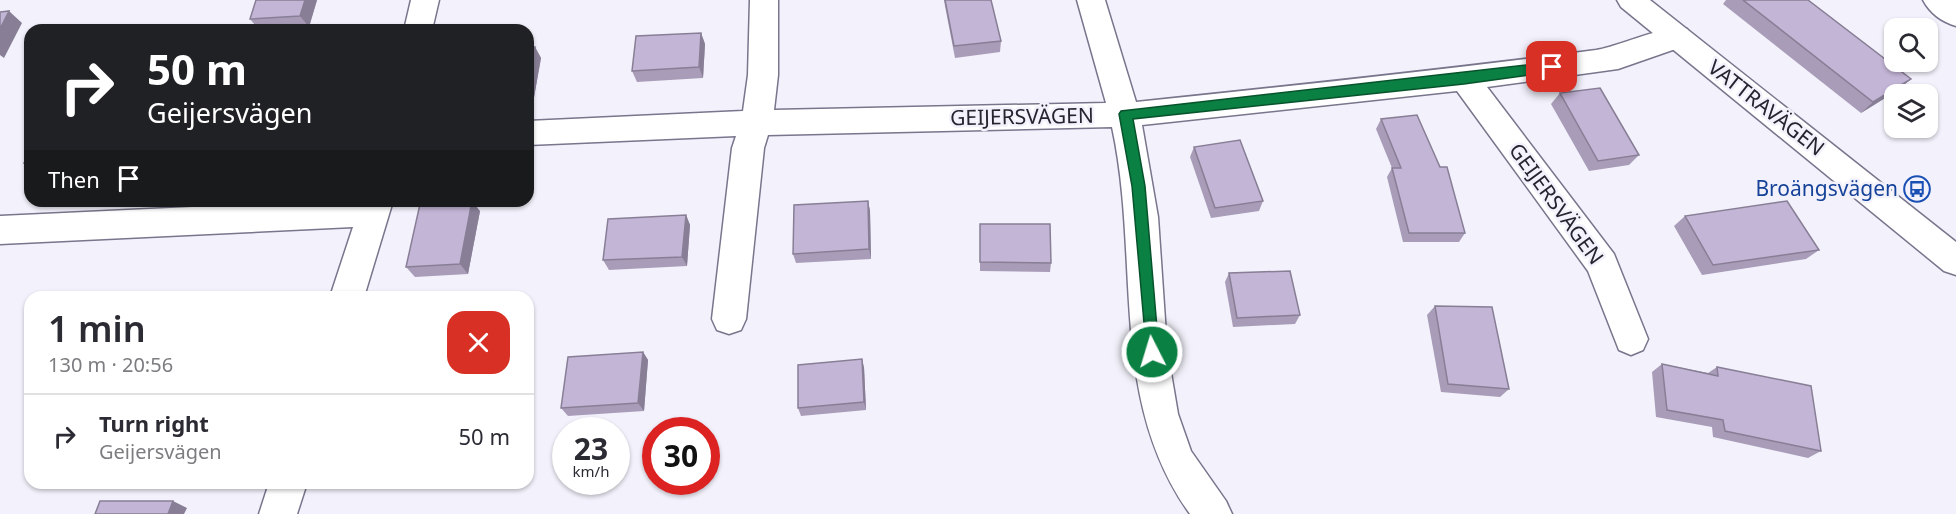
<!DOCTYPE html>
<meta charset="utf-8">
<style>
body{margin:0;font-family:"Noto Sans",sans-serif;background:#f7f7f7;color:#2b2b33;height:100vh;display:flex;flex-direction:column;font-size:22px;white-space:nowrap}
*{box-sizing:border-box;margin:0}
p{font-size:20px;color:#7c7c81}
.icon{flex:none;width:33px;height:33px;fill:none;stroke:currentColor;stroke-width:2;stroke-linecap:round;stroke-linejoin:round}
.map{position:relative;flex:1;overflow:hidden}
.side{position:absolute;left:24px;top:291px;width:510px;height:198px;display:flex;flex-direction:column;background:#fff;border-radius:18px;box-shadow:0 2px 4px #0004}
.side>*{flex:none}
.banner{position:absolute;left:24px;top:24px;width:510px;height:183px;border-radius:18px;box-shadow:0 2px 4px #0004;background:#202124;color:#fff;overflow:hidden}
.controls{position:absolute;left:1884px;top:18px;display:grid;gap:12px}
.controls a{display:grid;place-items:center;width:54px;height:54px;border-radius:12px;background:#fff;box-shadow:0 2px 4px #0004;font-size:30px}
.speed{position:absolute;left:552px;top:417px;display:flex;gap:12px;font-size:30px;font-weight:700;text-align:center}
.speed>*{display:grid;place-content:center;width:78px;height:78px;border-radius:50%;background:#fff;box-shadow:0 2px 4px #0004;line-height:1}
.speed small{font-size:15px;font-weight:400}
.speed .limit{border:9px solid #d22;background:#fff;color:#111}
.pin{position:absolute;display:grid;place-items:center;width:51px;height:51px;color:#fff;margin:-26px;border-radius:12px;box-shadow:0 3px 9px #0006}
.me{position:absolute;width:66px;margin:-33px;rotate:355deg;stroke-linejoin:round;filter:drop-shadow(0 0 4px #0008)}
.turn{display:flex;align-items:center;gap:21px;height:126px;padding:0 24px;font-size:27px}
.turn .icon{width:78px;height:78px;stroke-width:2.5}
.turn b{display:block;font-size:42px;line-height:51px}
.then{display:flex;align-items:center;height:57px;padding:0 24px;background:#0003;gap:12px;font-size:22px}
.round{display:grid;place-items:center;flex:none;width:63px;height:63px;border-radius:18px;background:#f7f7f7}
.summary{display:flex;align-items:center;justify-content:space-between;height:102px;padding:0 24px}
h1{font-size:36px;font-weight:600;line-height:45px}
ul{padding:0;list-style:none}
li{display:flex;align-items:center;gap:18px;height:84px;padding:0 24px;border-top:2px solid #e1e1e2}
li div{flex:1}
li b{display:block;font-size:22px}
li em{font-style:normal}
.map>svg:first-child{display:block}
.lines{fill:none;stroke-linecap:round;stroke-linejoin:round}
.street-casing{stroke:#78758c;stroke-width:3}
.secondary-casing{stroke:#78758c;stroke-width:3}
.street{fill:#fff;fill-rule:evenodd}
.secondary{fill:#fff;fill-rule:evenodd}
.wall{fill:#a89cb8}
.shaded-wall{fill:#887f96}
.building{fill:#c3b5d6;stroke:#887f96;stroke-width:1.5}
.route{fill:#0b8043;stroke:#07532c;stroke-width:1.5}
.labels{text-anchor:middle;stroke-width:5;stroke-linejoin:round;paint-order:stroke}
.street-label{font-size:21px;fill:#26252f;stroke:#f3f2fc}
.transit-label{font-size:21px;fill:#164399;stroke:#f3f2fc;text-anchor:end}
</style>
<div class="map">
<svg width="1956" height="514" viewBox="0 0 1956 514">
<rect width="100%" height="100%" fill="#f3f2fc"/>
<g class="lines">
<g class="street-casing">
<g id="street">
<polygon points="411,0 439,0 432,30 404,30"/>
<path d="M 750,0 L 778,0 L 778,75 L 774,110 L 1106,103 L 1077,0 L 1105,0 L 1136,102 C 1290,86 1443,70 1596,50 C 1621,46 1668,23 1687,29 L 1692,37 L 1687,45 L 1618,69 L 1487,87 L 1614,254 L 1648,339 L 1643,350 L 1631,355 L 1619,350 L 1588,271 L 1457,91 L 1142,125 L 1158,217 L 1167,349 L 1178,414 L 1191,451 L 1226,501 L 1232,514 L 1190,514 C 1107,398 1141,260 1112,127 L 768,135 L 764,148 L 746,319 L 741,330 L 729,334 L 717,330 L 712,319 L 732,148 L 736,136 L 528,145 L 528,121 L 743,111 L 748,75 Z"/>
<path d="M 1923,0 L 1956,0 L 1956,26 C 1942,22 1930,13 1923,0 Z"/>
<polygon points="319,201 393,201 364,297 330,297 353,227 0,244 0,216"/>
<polygon points="269,483 307,483 297,514 259,514"/>
</g>
</g>
<g class="secondary-casing">
<polygon id="secondary" points="1617,0 1650,0 1956,242 1956,275 1944,271 1621,7"/>
</g>
<use href="#street" class="street"/>
<use href="#secondary" class="secondary"/>
</g>
<g class="wall">
<polygon points="317,0 309,27 259,30 250,19"/>
<polygon points="944,0 991,0 1001,41 1000,52 955,58 945,6"/>
<polygon points="1726,0 1808,0 1911,79 1898,90 1861,113 1723,4"/>
<polygon points="701,33 705,44 703,78 637,82 632,71"/>
<polygon points="528,47 535,47 541,58 533,103 528,103"/>
<polygon points="1560,93 1639,155 1629,165 1589,171 1551,104"/>
<polygon points="1381,119 1465,233 1459,242 1403,242 1387,177 1392,168 1376,129"/>
<polygon points="1194,147 1263,201 1259,211 1211,218 1190,157"/>
<polygon points="30,151 30,167 24,163"/>
<polygon points="868,201 870,211 871,259 796,263 793,254"/>
<polygon points="480,211 468,274 415,277 406,267"/>
<polygon points="686,215 690,225 687,266 609,270 603,260"/>
<polygon points="1685,216 1819,250 1806,259 1702,275 1674,226"/>
<polygon points="980,224 1051,263 1050,272 980,271"/>
<polygon points="1229,273 1300,315 1295,324 1233,327 1225,282"/>
<polygon points="1435,306 1509,389 1500,397 1441,392 1427,315"/>
<polygon points="643,352 648,360 644,411 568,416 561,408"/>
<polygon points="1662,364 1708,373 1717,367 1821,451 1808,458 1713,437 1712,427 1656,417 1652,372"/>
<polygon points="864,367 866,410 801,416 798,408"/>
<polygon points="327,483 389,483 334,487"/>
</g>
<g class="shaded-wall">
<polygon points="305,0 317,0 309,27 300,16"/>
<polygon points="9,11 22,23 4,58 0,55 0,29"/>
<polygon points="701,33 705,44 703,78 699,67"/>
<polygon points="535,47 541,58 533,103 528,95 528,83"/>
<polygon points="1911,79 1898,90 1861,113 1873,102"/>
<polygon points="472,201 480,211 468,274 460,264"/>
<polygon points="868,201 870,211 871,259 869,249"/>
<polygon points="686,215 690,225 687,266 682,257"/>
<polygon points="643,352 648,360 644,411 638,403"/>
<polygon points="862,359 864,367 866,410 864,402"/>
<polygon points="173,501 187,508 184,514 168,514"/>
</g>
<g class="building">
<polygon points="256,0 305,0 300,16 250,19"/>
<polygon points="945,0 991,0 1001,41 954,46"/>
<polygon points="1743,0 1808,0 1911,79 1873,102"/>
<polygon points="9,11 0,29 0,12"/>
<polygon points="701,33 699,67 632,71 636,36"/>
<polygon points="528,47 535,47 528,83"/>
<polygon points="1600,88 1639,155 1598,161 1560,93"/>
<polygon points="1417,115 1440,167 1447,167 1465,233 1409,233 1392,168 1401,168 1381,119"/>
<polygon points="1240,140 1263,201 1215,208 1194,147"/>
<polygon points="30,151 30,163 24,163"/>
<polygon points="472,201 460,264 406,267 420,204"/>
<polygon points="868,201 869,249 793,254 794,205"/>
<polygon points="1787,201 1819,250 1713,265 1685,216"/>
<polygon points="686,215 682,257 603,260 608,219"/>
<polygon points="980,224 1050,224 1051,263 980,262"/>
<polygon points="1290,271 1300,315 1237,318 1229,273"/>
<polygon points="1435,306 1492,307 1509,389 1448,384"/>
<polygon points="643,352 638,403 561,408 568,357"/>
<polygon points="862,359 864,402 798,408 798,365"/>
<polygon points="1662,364 1718,376 1717,367 1811,386 1821,451 1725,431 1723,420 1667,410"/>
<polygon points="100,501 173,501 168,514 95,514"/>
</g>
<polygon class="route" points="1552,62 1558,67 1552,72 1464,84 1133,119 1145,186 1159,352 1157,357 1147,357 1132,186 1119,114 1121,111"/>
<defs>
<g id="bus-ring" transform="scale(1.35)"><circle r="9.5" fill="#f3f2fc" stroke="#1a4fb4" stroke-width="1.5"/><path d="M-5-6H5V4H4V6H2V4H-2V6H-4V4H-5ZM-3.5-4V0h7V-4ZM-3.5 1.2v1.5H-2V1.2ZM2 1.2v1.5H3.5V1.2Z" fill="#1a4fb4"/></g>
</defs>
<g fill-rule="evenodd">
<use href="#bus-ring" x="1917" y="189"/>
</g>
<g class="labels">
<g class="street-label">
<text transform="translate(1766 108) rotate(38)" y="7">VATTRAVÄGEN</text>
<text transform="translate(1022 117) rotate(-1)" y="7">GEIJERSVÄGEN</text>
<text transform="translate(1556 204) rotate(54)" y="7">GEIJERSVÄGEN</text>
</g>
<g class="transit-label">
<text x="1898" y="196">Broängsvägen</text>
</g>
</g>
</svg>
<div class="controls">
<a><svg class="icon" aria-label="search" viewBox="0 0 24 24"><circle cx="10" cy="10" r="6"/><path d="M15 15l6 6"/></svg></a>
<a><svg class="icon" aria-label="layers" viewBox="0 0 24 24"><path d="M12 4l9 5-9 5-9-5zM3 14l9 5 9-5"/></svg></a>
</div>
<div class="speed"><div>23<small>km/h</small></div><div class="limit">30</div></div>
<div class="pin" style="left:1552px;top:67px;background:#d93025"><svg class="icon" aria-label="arrive" viewBox="0 0 24 24"><path d="M6 21V4h12l-3 4 3 4H6"/></svg></div>
<svg class="me" style="left:1152px;top:352px" viewBox="-20 -20 40 40"><circle r="17" fill="#0b8043" stroke="#fff" stroke-width="3"/><path d="M0-11L8 9 0 5-8 9z" fill="#fff"/></svg>
<div class="banner">
<div class="turn"><svg class="icon" aria-label="right" viewBox="0 0 24 24"><path d="M7 20v-9h11M14 6l5 5-5 5"/></svg><div><b>50 m</b>Geijersvägen</div></div>
<div class="then">Then<svg class="icon" aria-label="arrive" viewBox="0 0 24 24"><path d="M6 21V4h12l-3 4 3 4H6"/></svg></div>
</div>
<section class="side">
<div class="summary"><div><h1>1 min</h1><p>130 m · 20:56</p></div><a class="round" style="background:#d93025;color:#fff"><svg class="icon" aria-label="close" viewBox="0 0 24 24"><path d="M6 6l12 12M18 6L6 18"/></svg></a></div>
<ul>
<li><svg class="icon" aria-label="right" viewBox="0 0 24 24"><path d="M7 20v-9h11M14 6l5 5-5 5"/></svg><div><b>Turn right</b><p>Geijersvägen</p></div><em>50 m</em></li>
</ul>
</section>
</div>
